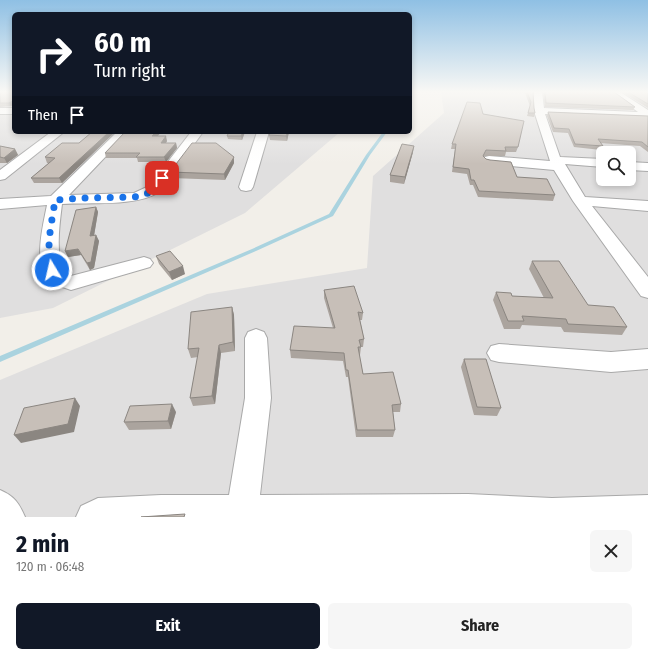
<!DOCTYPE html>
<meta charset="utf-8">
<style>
body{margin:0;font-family:"Fira Sans Condensed",sans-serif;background:#f6f6f6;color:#222;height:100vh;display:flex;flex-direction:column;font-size:15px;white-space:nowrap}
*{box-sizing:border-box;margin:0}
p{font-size:13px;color:#767676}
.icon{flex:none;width:22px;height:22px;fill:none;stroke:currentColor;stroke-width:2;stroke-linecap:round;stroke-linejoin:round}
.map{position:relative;height:517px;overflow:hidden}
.drawer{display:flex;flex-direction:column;background:#fff;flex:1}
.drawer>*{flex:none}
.top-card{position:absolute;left:12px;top:12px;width:400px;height:122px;border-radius:6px;box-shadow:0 2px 6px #0003;background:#111827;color:#fff;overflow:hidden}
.fabs{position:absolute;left:596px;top:146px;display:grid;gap:8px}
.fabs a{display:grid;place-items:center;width:40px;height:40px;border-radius:6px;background:#fff;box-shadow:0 2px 6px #0003;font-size:20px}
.pin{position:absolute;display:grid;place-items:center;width:34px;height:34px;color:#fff;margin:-17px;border-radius:8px;box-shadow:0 2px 6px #0006}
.me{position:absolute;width:44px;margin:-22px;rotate:351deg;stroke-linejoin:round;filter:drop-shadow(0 0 3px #0008)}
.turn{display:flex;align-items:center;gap:14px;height:84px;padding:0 16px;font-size:18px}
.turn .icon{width:52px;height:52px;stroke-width:2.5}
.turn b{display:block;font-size:28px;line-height:34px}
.then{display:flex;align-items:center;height:38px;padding:0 16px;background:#0003;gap:8px;font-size:15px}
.round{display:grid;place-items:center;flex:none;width:42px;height:42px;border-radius:6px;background:#f6f6f6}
.summary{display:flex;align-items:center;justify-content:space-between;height:68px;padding:0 16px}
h1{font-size:24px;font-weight:700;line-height:30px;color:#111827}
.button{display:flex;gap:8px;margin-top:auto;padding:8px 16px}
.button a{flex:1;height:46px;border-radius:6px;background:#111827;color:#fff;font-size:16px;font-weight:700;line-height:46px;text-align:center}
.button a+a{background:#f6f6f6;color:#222}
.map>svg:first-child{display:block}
.residential{fill:#e0dfdf;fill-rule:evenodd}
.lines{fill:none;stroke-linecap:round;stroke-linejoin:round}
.stream{fill:#aad3df;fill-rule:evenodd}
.minor-casing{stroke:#a9a9a9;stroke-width:2}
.minor{fill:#fff;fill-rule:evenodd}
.wall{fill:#aba49e}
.shaded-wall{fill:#8b8681}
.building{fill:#c7bfb8;stroke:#8b8681}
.route{stroke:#1a73e8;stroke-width:7;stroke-dasharray:0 12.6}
</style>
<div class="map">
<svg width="648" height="517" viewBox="0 0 648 517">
<rect width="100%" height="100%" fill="#f2efe9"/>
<g class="residential">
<polygon points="0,92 14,92 14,132 340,132 245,213 53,308 0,318"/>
<path d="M 441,92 L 648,92 L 648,517 L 0,517 L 0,380 L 207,294 L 367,268 L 373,176 L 444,113 ZM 603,153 L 629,153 L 629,179 L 603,179 Z"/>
</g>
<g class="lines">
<polygon class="stream" points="383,132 387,132 370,155 333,216 256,251 0,362 0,356 252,249 329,214 366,155"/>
<g class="minor-casing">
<g id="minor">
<polygon points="534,92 542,92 544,108 638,112 611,92 620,92 648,110 648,118 545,114 560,157 603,159 603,167 565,164 585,197 648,201 648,211 592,206 648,277 648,298 641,296 573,201 554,170 489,164 485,163 483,160 485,157 489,156 550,161 534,111"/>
<rect x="0" y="108" width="14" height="6"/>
<polygon points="51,132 64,132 5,179 0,180 0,170"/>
<path d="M 117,132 L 129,132 L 69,195 L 134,193 L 149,186 L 191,132 L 203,132 L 159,192 C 137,207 89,202 62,204 C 59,228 56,250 63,274 L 71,276 L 144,257 L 150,259 L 153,263 L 150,267 L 71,290 L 48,282 C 34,260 42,230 47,205 L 0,209 L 0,199 L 51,196 Z"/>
<polygon points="257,132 269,132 253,187 251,190 246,191 241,190 239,187"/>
<polygon points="629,162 648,163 648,171 629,170"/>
<polygon points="256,329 264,332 267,338 271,398 260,495 468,494 552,498 648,495 648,517 76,517 81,506 98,498 161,495 229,495 245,398 245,338 248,332"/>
<polygon points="499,344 611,352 648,349 648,369 611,372 499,362 491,360 487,353 491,346"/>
<path d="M 0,490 C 14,496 19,503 25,517 L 0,517 Z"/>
</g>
</g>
<use href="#minor" class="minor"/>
</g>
<g class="wall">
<polygon points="0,92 14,92 11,106 0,107"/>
<polygon points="518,92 533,92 534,108 535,113 534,117 527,116 530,106 525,93"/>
<polygon points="543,92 614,92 635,107 633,110 545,107"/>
<polygon points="622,92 648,92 648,108"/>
<polygon points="548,112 648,116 648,152 640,146 600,143 603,146 601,150 574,147 568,133 553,132 547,116"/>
<polygon points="483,114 518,147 516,152 506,152 505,156 485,156 484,157 486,159 490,160 517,177 555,195 553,201 478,197 473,185 470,185 467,174 452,172 455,149 451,149 452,144"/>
<polygon points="92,132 115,132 62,183 34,183 31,178 49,163 47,163 45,157 79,143"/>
<polygon points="125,132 161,132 157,136 167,141 166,143 176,143 177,148 166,162 138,162 137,158 106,158 105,153"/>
<polygon points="245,132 242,140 228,139 227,136"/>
<polygon points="289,132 287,141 270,140 269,135"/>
<polygon points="0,146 15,149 18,155 7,163 0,163"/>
<polygon points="413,152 404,184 390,182 390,175"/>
<polygon points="234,157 234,163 225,180 171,178 170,172"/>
<polygon points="96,207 98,212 94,235 96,235 99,241 94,268 90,270 81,255 68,257 65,251"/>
<polygon points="156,256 185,274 172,280 159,264"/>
<polygon points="532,261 588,305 627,327 622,335 564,332 561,327 522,325 520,329 504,329 493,300 496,292 512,296 544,298 529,269"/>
<polygon points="324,290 363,313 362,320 360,320 364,339 363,347 361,347 360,355 359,355 363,374 401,404 400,412 393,412 395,430 393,437 356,437 348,377 346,377 343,361 291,358 290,350 333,328 324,298"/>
<polygon points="232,307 234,315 235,351 221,353 215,404 193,406 190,398 198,357 191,358 188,349"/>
<polygon points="464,359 501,408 497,416 474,415 461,367"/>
<polygon points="176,412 171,429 129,430 124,422"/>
</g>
<g class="shaded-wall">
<polygon points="14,100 14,105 11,106 9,103"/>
<polygon points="109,132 115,132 62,183 59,178"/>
<polygon points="156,132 161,132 154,141 152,136"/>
<polygon points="243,132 245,132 242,140 241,136"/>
<polygon points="288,132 289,132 287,141 286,136"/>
<polygon points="166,136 167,141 163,148 161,143"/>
<polygon points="176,143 177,148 166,162 164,157"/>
<polygon points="414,146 413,152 404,184 405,177"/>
<polygon points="15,149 18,155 7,163 4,158"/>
<polygon points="234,157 234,163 225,180 224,174"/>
<polygon points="96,207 98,212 93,242 90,236"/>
<polygon points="96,235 99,241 94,268 90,270 87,263"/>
<polygon points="78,249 81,255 68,257 65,251"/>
<polygon points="183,266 185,274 172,280 169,272"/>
<polygon points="232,307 234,315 235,351 233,342"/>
<polygon points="219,345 221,353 215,404 212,396"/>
<polygon points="75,398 80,406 74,432 21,443 14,435"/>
<polygon points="172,404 176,412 171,429 168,421"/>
</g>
<g class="building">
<polygon points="0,92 14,92 14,100 9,103 0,103"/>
<polygon points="527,92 533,92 534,108 535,113 528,113 531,102"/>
<polygon points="545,92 614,92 635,107 546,103"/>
<polygon points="628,92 648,92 648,104"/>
<polygon points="467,102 480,103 483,114 524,121 518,147 505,147 506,151 486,150 483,156 486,159 490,160 511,162 517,177 547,179 555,195 479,191 474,180 471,180 469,169 453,167 456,144 452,144"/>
<polygon points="548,112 648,116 648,147 642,142 598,139 603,146 575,144 569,129 554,128"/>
<polygon points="92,132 109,132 59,178 31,178 55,158 45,157 62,143 79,143"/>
<polygon points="125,132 156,132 152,136 166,136 161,143 176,143 164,157 136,157 140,153 105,153"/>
<polygon points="229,132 243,132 241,136 227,136"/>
<polygon points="270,132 288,132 286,136 269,135"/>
<polygon points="192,143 216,143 234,157 224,174 170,172"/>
<polygon points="402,144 414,146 405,177 390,175"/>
<polygon points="0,146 15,149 4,158 0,157"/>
<polygon points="96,207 90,236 96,235 91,262 87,263 78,249 65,251 76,210"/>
<polygon points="170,251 183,266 169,272 156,256"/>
<polygon points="532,261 559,261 588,305 614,307 627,327 568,324 566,319 522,316 524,321 508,321 496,292 511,293 512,296 553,298"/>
<polygon points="354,286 363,313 358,312 364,339 359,340 361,347 358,347 363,374 393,372 401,404 392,405 395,430 357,430 348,370 346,370 344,353 290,350 294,326 335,328 324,290"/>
<polygon points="232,307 233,342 219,345 212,396 190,398 199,348 188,349 191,312"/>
<polygon points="464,359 486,359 501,408 477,407"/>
<polygon points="75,398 68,424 14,435 24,408"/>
<polygon points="172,404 168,421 124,422 130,406"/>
<polygon points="185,514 184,517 141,517"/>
</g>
<linearGradient id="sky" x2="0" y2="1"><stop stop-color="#8fc0e4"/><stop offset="0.56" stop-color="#f9f8f5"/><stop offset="1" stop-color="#f9f8f5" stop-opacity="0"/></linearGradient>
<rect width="648" height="164" fill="url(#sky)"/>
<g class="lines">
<path class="route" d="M 52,270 C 45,247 52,223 55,200 L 82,198 L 135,197 L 148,193 L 162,178"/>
</g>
</svg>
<div class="fabs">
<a><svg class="icon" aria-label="search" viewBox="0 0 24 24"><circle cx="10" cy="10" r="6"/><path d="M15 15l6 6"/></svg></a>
</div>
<div class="pin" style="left:162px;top:178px;background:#d93025"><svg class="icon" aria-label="arrive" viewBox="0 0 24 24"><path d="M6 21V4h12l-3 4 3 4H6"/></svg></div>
<svg class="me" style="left:52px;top:270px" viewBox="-20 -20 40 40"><circle r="17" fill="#1a73e8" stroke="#fff" stroke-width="3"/><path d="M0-11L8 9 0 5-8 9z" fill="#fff"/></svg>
<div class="top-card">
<div class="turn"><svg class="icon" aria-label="right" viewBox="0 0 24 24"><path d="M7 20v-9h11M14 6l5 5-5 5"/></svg><div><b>60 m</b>Turn right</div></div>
<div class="then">Then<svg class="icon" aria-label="arrive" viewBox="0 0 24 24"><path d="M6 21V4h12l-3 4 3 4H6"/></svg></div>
</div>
</div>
<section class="drawer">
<div class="summary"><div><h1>2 min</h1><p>120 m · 06:48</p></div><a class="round"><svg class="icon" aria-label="close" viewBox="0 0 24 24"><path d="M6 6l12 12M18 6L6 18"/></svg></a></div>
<div class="button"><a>Exit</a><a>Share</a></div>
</section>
